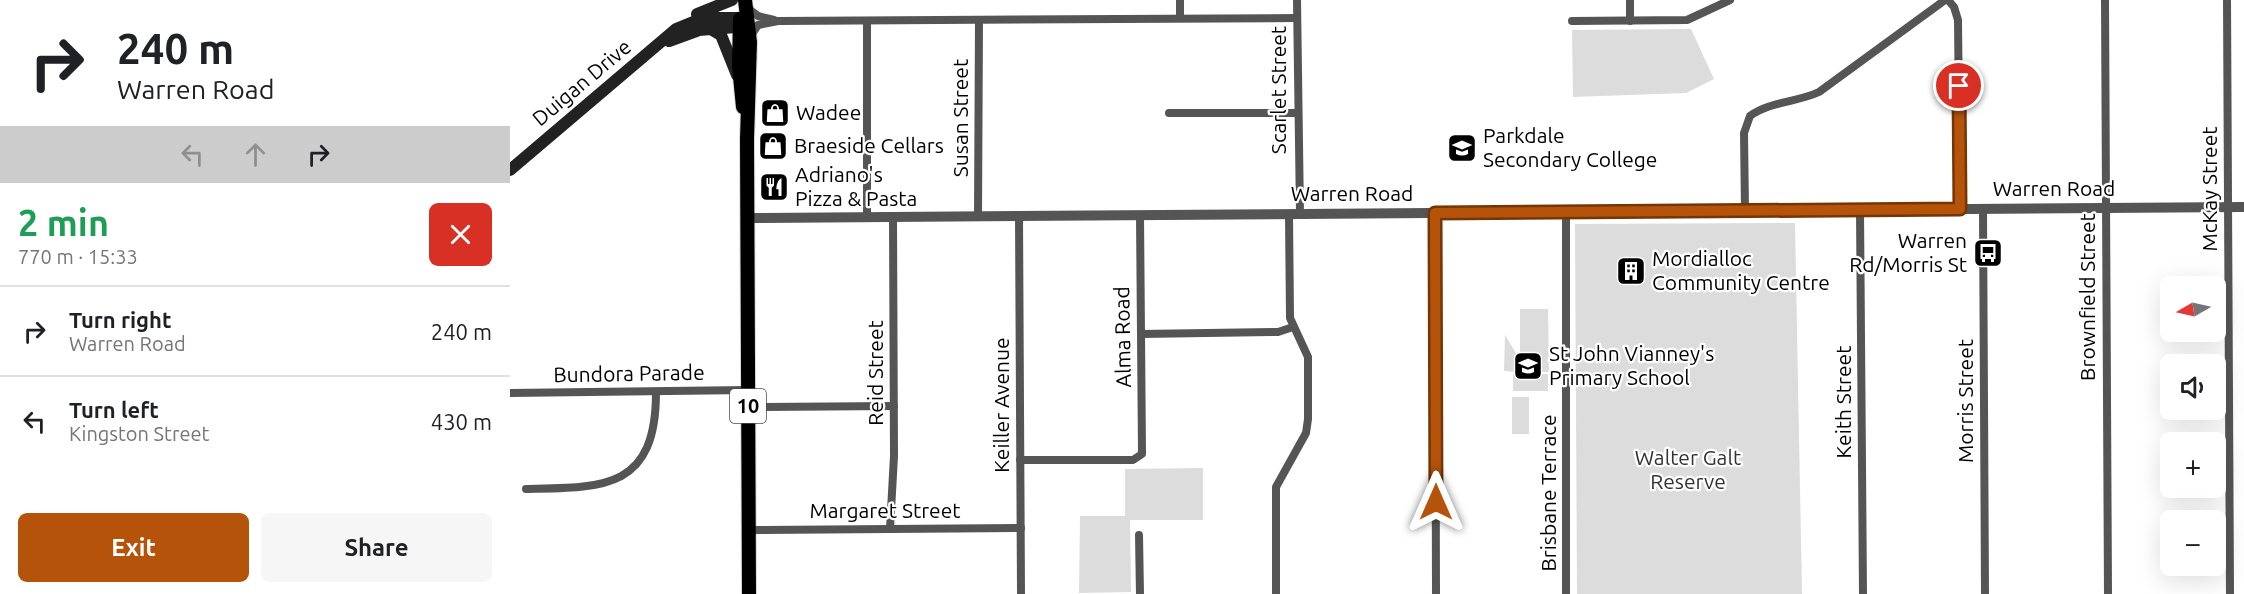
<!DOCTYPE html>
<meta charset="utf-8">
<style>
body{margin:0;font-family:Ubuntu,sans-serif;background:#f6f6f6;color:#202124;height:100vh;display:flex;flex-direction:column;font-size:22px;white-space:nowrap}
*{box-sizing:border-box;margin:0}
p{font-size:20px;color:#757577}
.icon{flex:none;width:33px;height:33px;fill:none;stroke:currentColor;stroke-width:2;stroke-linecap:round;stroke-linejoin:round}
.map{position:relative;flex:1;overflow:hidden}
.drawer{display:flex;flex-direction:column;background:#fff;width:510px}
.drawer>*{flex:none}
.banner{background:#fff;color:#202124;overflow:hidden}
.needle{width:39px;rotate:261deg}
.buttons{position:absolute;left:1650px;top:276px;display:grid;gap:12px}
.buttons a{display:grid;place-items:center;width:66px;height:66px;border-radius:9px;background:#fff;box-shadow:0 6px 24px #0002;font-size:30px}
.pin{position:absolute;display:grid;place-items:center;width:51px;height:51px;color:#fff;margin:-26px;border:3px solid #fff;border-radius:50%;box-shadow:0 2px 6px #0007}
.me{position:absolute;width:66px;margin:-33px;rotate:0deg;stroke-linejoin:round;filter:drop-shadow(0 0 4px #0008)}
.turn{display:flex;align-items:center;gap:21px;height:126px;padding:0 18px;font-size:27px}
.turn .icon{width:78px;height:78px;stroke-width:2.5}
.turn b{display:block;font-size:42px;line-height:51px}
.lanes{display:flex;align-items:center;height:57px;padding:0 18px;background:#0003;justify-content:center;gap:30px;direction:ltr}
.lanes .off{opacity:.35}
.round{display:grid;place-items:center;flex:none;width:63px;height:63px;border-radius:9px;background:#f6f6f6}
.headline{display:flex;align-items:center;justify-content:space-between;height:102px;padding:0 18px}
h1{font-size:36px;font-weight:700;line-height:45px;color:#1e9e55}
.button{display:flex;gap:12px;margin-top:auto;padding:12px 18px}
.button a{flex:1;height:69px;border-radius:9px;background:#b45309;color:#fff;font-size:24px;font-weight:700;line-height:69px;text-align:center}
.button a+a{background:#f6f6f6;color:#202124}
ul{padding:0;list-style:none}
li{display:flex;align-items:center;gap:18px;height:90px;padding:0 18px;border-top:2px solid #e0e0e0}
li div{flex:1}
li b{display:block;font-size:22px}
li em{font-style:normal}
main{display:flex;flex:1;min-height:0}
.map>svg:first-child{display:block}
.park{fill:#dcdcdc}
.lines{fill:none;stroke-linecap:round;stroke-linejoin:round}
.trunk-casing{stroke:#dbdbdb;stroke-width:16}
.minor{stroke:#555;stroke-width:8}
.tertiary{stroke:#555;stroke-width:10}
.secondary{stroke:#222;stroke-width:12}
.trunk{stroke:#000;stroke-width:14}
.route-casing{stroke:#753606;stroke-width:15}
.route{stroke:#b45309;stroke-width:10}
.labels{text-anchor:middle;stroke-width:4.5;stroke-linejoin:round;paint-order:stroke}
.shield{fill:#fff;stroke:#4c4c4c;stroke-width:1.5}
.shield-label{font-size:20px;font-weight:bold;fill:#000}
.street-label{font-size:21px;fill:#000;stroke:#fff}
.poi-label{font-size:21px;fill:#000;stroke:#fff;text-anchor:start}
.park-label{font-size:21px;fill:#333;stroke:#fff}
</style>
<main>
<section class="drawer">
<div class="banner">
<div class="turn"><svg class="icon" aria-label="right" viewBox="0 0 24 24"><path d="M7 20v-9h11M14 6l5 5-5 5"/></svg><div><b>240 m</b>Warren Road</div></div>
<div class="lanes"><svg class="icon off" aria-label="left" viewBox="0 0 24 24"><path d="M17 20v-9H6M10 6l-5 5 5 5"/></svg><svg class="icon off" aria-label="ahead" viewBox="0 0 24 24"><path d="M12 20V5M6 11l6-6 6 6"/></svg><svg class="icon" aria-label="right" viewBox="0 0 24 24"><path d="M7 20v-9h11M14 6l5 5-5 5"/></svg></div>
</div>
<div class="headline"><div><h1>2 min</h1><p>770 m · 15:33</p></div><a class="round" style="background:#d93025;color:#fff"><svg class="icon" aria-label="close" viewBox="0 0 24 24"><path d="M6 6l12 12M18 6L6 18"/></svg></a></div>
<ul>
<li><svg class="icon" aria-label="right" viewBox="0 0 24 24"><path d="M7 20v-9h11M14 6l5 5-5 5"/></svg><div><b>Turn right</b><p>Warren Road</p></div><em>240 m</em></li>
<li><svg class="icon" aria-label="left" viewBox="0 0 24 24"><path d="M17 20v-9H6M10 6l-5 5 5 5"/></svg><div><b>Turn left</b><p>Kingston Street</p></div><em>430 m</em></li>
</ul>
<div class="button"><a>Exit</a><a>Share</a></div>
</section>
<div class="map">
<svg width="1734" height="594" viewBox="0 0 1734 594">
<rect width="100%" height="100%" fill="#fff"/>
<g class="park">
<polygon points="1181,29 1204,79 1176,93 1063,97 1062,30"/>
<polygon points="1285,223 1292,594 1067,594 1065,224"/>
<polygon points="1010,309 1038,309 1039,372 1010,372"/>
<polygon points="995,335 1007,355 1008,372 994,371"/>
<rect x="1003" y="374" width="35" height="17"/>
<rect x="1002" y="397" width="17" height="37"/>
<polygon points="693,468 693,520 620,520 621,592 569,593 570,516 615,516 615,469"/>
</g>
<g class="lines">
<g class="trunk-casing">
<g id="trunk">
<polyline points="235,0 240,42 237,139 239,594"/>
<polyline points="230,19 229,66 233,107"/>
</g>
</g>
<g class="minor">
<polyline points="787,0 790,214"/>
<polyline points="1120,0 1120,21"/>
<polyline points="1438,0 1444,7 1448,20 1450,209"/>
<polyline points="1595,0 1598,594"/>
<polyline points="1717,0 1720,594"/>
<polyline points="236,7 248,16 264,20"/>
<polyline points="670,18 670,0"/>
<polyline points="357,21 357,217"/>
<polyline points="1062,21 1177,20 1220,0"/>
<polyline points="240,37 248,25 268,21 787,18"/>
<polyline points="659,113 787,113"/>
<polyline points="1473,209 1475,594"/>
<polyline points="1350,210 1353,594"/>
<path d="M 1235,211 L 1234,133 L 1240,116 C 1258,102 1288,102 1309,92 L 1435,0"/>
<polyline points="1056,212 1056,594"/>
<polyline points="925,213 926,594"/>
<polyline points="468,216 469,20"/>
<polyline points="509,216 511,594"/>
<polyline points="631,334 768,332 783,327"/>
<polyline points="0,393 238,390"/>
<polyline points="238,407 384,406"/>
<polyline points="510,460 623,460 632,454 630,215"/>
<path d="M 16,489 C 96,488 146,488 146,392"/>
<polyline points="380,529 384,456 383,217"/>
<polyline points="239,530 511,528"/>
<polyline points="629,535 630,594"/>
<polyline points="766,594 766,487 796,433 798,419 798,357 780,318 779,214"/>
</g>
<polyline class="tertiary" points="238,218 1734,207"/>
<g class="secondary">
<polyline points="187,14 222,0"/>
<polyline points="201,29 211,35 227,75"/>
<polyline points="159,41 189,30 238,26"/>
<polyline points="0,170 166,29 193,18 237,18"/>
</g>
<use href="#trunk" class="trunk"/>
</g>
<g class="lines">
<g class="route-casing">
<polyline id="route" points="926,502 925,213 1450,209 1449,86"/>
</g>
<use href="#route" class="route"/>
</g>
<defs>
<g id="shop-square" transform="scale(1.5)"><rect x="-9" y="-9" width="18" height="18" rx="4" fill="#000" stroke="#fff"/><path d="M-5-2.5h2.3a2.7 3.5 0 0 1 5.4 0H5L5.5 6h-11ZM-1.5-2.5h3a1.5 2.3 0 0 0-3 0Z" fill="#fff"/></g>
<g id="school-square" transform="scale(1.5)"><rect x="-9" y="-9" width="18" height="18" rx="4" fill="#000" stroke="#fff"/><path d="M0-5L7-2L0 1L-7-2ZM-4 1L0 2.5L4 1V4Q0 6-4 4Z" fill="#fff"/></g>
<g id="restaurant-square" transform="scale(1.5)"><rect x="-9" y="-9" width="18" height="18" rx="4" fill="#000" stroke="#fff"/><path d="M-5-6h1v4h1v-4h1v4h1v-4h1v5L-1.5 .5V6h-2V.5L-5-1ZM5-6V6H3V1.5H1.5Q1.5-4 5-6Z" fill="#fff"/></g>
<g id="bus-square" transform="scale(1.5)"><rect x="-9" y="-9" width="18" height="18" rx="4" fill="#000" stroke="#fff"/><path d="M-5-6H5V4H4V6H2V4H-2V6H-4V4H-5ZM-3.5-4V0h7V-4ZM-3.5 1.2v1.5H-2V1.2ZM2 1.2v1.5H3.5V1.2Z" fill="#fff"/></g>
<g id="building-square" transform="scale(1.5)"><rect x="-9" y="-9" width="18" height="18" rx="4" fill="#000" stroke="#fff"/><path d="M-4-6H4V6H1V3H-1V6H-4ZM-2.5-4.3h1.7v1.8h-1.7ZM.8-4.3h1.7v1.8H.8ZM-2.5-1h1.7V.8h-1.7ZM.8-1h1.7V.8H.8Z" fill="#fff"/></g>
</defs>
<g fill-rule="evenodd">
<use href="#shop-square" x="265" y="113"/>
<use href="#shop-square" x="263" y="146"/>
<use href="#school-square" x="952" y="148"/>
<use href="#restaurant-square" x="264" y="187"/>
<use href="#bus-square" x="1478" y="253"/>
<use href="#building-square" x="1121" y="271"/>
<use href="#school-square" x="1018" y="366"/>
</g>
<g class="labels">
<rect class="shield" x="220" y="389" width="36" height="34" rx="4.5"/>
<g class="shield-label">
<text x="238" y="413">10</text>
</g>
<g class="street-label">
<text transform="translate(72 83) rotate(-40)" y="7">Duigan Drive</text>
<text transform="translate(769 90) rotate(-90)" y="7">Scarlet Street</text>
<text transform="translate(451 118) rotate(-90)" y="7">Susan Street</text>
<text x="1544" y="196">Warren Road</text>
<text transform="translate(1700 189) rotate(-90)" y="7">McKay Street</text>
<text x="842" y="201">Warren Road</text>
<text transform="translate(1578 297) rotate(-90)" y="7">Brownfield Street</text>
<text transform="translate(613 337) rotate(-91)" y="7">Alma Road</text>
<text transform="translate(366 373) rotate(-90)" y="7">Reid Street</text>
<text transform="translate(119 374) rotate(-1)" y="7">Bundora Parade</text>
<text transform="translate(1456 401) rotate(-90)" y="7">Morris Street</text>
<text transform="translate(1334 402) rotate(-90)" y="7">Keith Street</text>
<text transform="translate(492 405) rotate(-90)" y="7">Keiller Avenue</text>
<text transform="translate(1039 493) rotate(-90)" y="7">Brisbane Terrace</text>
<text x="375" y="518">Margaret Street</text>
</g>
<g class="poi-label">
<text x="286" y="120">Wadee</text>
<text x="973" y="143">Parkdale<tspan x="973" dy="24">Secondary College</tspan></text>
<text x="284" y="153">Braeside Cellars</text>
<text x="285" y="182">Adriano's<tspan x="285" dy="24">Pizza &amp; Pasta</tspan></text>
<text x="1457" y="248" text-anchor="end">Warren<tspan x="1457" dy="24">Rd/Morris St</tspan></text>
<text x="1142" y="266">Mordialloc<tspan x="1142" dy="24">Community Centre</tspan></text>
<text x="1039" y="361">St John Vianney's<tspan x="1039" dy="24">Primary School</tspan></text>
</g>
<g class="park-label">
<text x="1178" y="465">Walter Galt<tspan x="1178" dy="24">Reserve</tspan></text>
</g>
</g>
</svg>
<div class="buttons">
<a><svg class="needle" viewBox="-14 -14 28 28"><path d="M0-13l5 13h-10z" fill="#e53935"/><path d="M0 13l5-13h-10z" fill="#757577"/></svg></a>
<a><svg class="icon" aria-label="sound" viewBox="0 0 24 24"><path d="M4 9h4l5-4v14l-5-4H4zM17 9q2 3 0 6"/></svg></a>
<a>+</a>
<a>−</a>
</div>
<div class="pin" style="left:1449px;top:86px;background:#d93025"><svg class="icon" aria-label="arrive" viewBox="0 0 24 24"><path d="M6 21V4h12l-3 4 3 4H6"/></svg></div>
<svg class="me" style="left:926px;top:502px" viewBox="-20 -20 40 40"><path d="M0-17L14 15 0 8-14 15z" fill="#b45309" stroke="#fff" stroke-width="4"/></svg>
</div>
</main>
